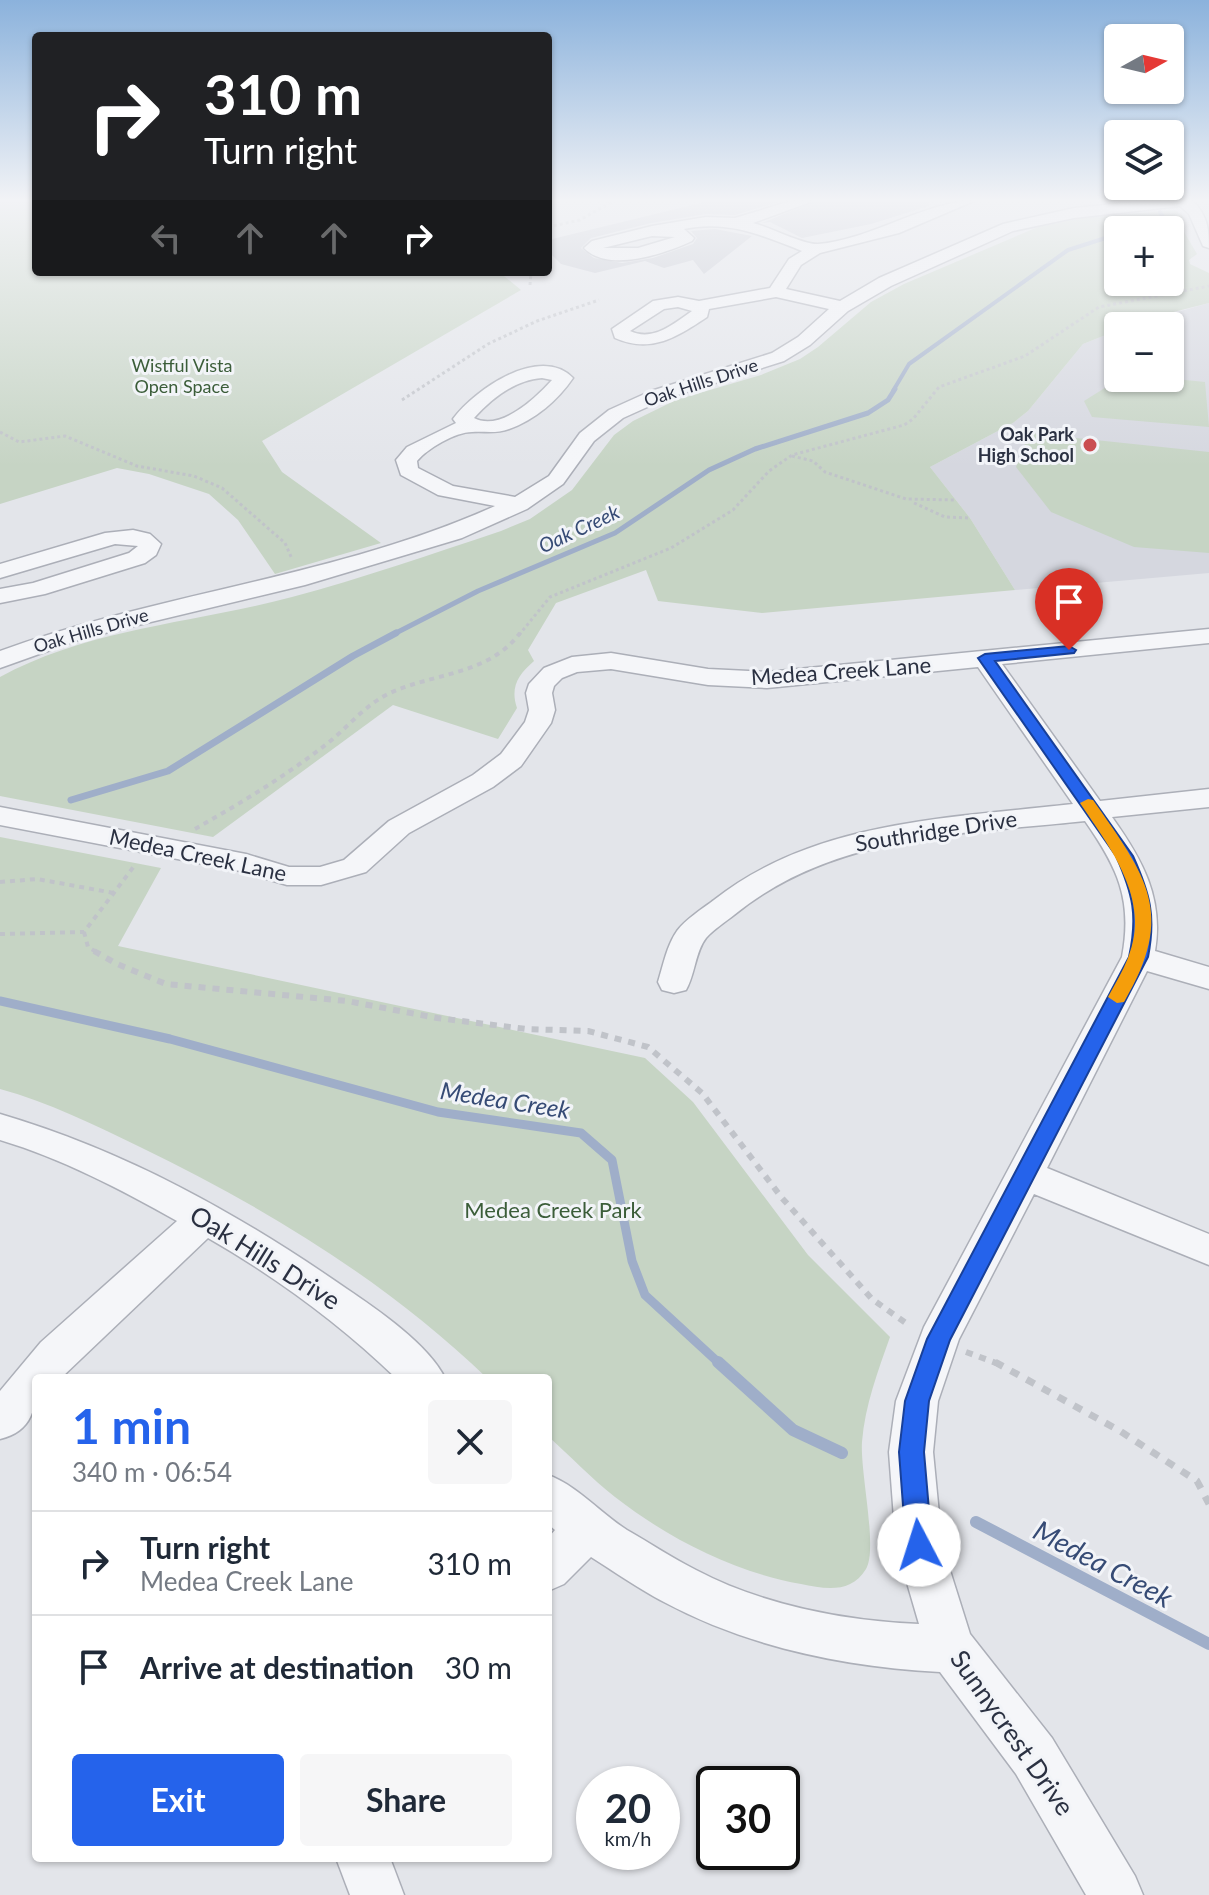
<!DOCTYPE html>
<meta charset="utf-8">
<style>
body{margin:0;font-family:Lato,sans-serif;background:#f6f6f7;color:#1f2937;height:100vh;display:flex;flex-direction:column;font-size:30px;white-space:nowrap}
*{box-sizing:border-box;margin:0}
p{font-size:26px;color:#747a83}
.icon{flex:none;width:44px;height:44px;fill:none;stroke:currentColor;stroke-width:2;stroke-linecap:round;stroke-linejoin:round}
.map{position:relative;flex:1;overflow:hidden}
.details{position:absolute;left:32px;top:1374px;width:520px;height:488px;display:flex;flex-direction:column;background:#fff;border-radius:8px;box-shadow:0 2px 6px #0004}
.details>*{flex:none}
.guide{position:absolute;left:32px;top:32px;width:520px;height:244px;border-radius:8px;box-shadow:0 2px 6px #0004;background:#202124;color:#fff;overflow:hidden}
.needle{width:52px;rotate:82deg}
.controls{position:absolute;left:1104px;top:24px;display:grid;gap:16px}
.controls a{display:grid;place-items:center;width:80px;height:80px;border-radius:8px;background:#fff;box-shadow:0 2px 6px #0004;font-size:40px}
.speed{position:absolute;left:576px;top:1766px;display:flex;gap:16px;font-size:40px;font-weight:700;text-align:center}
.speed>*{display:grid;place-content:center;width:104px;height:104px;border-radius:50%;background:#fff;box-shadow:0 2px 6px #0004;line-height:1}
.speed small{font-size:20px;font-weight:400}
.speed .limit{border:4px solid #111;border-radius:12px;background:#fff;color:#111}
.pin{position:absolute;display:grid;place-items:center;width:68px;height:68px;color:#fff;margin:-82px -34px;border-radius:50% 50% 50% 0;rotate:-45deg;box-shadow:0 0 8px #0007}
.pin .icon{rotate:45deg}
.me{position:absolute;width:88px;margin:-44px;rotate:355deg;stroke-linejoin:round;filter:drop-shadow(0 0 6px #0008)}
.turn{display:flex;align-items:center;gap:28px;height:168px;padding:0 40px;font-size:36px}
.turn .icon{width:104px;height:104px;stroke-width:2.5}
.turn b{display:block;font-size:56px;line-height:68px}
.lanes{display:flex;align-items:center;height:76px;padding:0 40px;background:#0003;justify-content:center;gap:40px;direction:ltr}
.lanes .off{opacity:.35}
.round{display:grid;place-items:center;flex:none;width:84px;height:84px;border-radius:8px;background:#f6f6f7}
.summary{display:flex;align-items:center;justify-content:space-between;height:136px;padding:0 40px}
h1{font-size:48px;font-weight:700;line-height:60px;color:#2563eb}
.action{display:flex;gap:16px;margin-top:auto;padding:16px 40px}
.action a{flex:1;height:92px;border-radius:8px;background:#2563eb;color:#fff;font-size:32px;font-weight:700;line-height:92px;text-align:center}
.action a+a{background:#f6f6f7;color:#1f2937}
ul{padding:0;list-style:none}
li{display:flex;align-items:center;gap:24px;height:104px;padding:0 40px;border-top:2px solid #e0e1e3}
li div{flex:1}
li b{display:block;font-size:30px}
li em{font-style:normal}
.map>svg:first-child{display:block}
.built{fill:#d5d7df}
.green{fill:#c6d4c4;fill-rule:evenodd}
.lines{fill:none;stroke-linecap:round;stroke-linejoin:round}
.stream-far4{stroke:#9faec9;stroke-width:4}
.stream-far3{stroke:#9faec9;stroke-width:5}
.stream-far2{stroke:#9faec9;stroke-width:7}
.stream-far1{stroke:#9faec9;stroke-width:9}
.stream{stroke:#9faec9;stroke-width:12}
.building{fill:#c0c3cd}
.minor-casing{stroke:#acafb8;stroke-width:3}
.path-far3{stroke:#c0c3c9;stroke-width:3;stroke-dasharray:3 3;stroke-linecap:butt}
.path-far2{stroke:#c0c3c9;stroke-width:4;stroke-dasharray:5 5;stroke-linecap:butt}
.path-far1{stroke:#c0c3c9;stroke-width:6;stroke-dasharray:7 7;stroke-linecap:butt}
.path{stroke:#c0c3c9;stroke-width:7;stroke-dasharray:9 9;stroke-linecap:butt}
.minor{fill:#f5f6f9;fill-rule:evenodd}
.route{fill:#2563eb;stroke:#184099;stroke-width:2}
.slow{fill:#f59e0b}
.poi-dot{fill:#ca4d51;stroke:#f2f4f8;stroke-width:3}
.labels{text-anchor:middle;stroke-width:6;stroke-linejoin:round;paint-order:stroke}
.far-park-label{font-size:18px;fill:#3b5d39;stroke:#f2f4f8}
.far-street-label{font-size:18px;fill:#2b3142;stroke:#f2f4f8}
.far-poi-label{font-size:18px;font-weight:bold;fill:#2b3142;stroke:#f2f4f8;text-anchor:end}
.far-water-label{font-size:20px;font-style:italic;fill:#364b75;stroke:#f2f4f8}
.street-label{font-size:22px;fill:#2b3142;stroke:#f2f4f8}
.park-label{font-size:22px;fill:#3b5d39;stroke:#f2f4f8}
.water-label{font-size:24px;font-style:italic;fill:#364b75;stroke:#f2f4f8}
.near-street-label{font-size:26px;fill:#2b3142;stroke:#f2f4f8}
.near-water-label{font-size:28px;font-style:italic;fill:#364b75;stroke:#f2f4f8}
</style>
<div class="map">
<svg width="1209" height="1895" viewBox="0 0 1209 1895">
<rect width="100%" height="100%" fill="#e3e5ea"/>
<polygon class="built" points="1209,303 1209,573 1015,590 970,518 930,467 1013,423 1028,411 1083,344 1118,330 1118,378 1170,378 1170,326 1128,326"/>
<g class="green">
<polygon points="0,201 36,201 36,272 499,272 521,290 262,441 282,472 381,543 275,574 238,520 209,494 149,474 117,468 0,504"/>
<path d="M 1175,210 L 1183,216 L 1183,230 L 1197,254 L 1189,260 L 1190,264 L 1209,273 L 1209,303 L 1118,326 L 1118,330 L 1083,344 L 1028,411 L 1013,423 L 930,467 L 970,518 L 1015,590 L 762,613 L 658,601 L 646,570 L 556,603 L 528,650 L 534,661 C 518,675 510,687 517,708 L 498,739 L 393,705 L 213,837 L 0,796 L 0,677 C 90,628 195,623 292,597 C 363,578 432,554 501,531 L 530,519 L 572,490 L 614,435 L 633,421 L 676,400 L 761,375 L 800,359 L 818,347 L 871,302 L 904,284 L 1038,227 L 1082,218 ZM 1170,230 L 1170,282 L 1118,282 L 1118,230 Z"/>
<polygon points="1165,378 1205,382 1209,427 1092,417 1084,401 1108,386"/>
<polygon points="1029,433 1209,452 1209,553 1134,547 1051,512 1016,467"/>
<path d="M 0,837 L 161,868 L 118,946 L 645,1058 L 693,1102 L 808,1255 L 890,1337 C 878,1371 865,1405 862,1442 C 860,1473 878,1548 866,1569 C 851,1594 825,1589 801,1584 C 734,1572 669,1539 615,1497 C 592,1479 570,1456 548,1436 L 548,1378 L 487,1378 C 386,1281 266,1208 140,1147 C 95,1125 48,1102 0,1089 Z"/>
</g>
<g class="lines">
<g class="stream-far4">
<polyline points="1130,230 1164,219 1160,212"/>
<polyline points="893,391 909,364 1068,250 1118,234"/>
</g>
<polyline class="stream-far3" points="392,635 478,591 615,533 709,470 755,449 868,413 888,400 895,389"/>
<polyline class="stream-far2" points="71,800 168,771 353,656 396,633"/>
<polyline class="stream-far1" points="0,1001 170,1039 438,1112 581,1133 612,1160 632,1261 645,1295 720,1364"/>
<g class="stream">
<polyline points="718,1362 793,1430 842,1453"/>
<polyline points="976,1522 1209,1644"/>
</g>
</g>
<g class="building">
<polygon points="709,201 781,201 735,215 706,214 651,223 591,238 581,248 594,258 622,263 653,258 693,244 697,238 691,231 715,229 752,236 704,274 693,260 664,268 645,261 595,273 561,264 548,251 548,240"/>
<polygon points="816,201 929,201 929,206 871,224 802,238 770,222 762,223"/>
</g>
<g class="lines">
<g class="minor-casing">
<g id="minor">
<path d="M 791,201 L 813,201 L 753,223 C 770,227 803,245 818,244 C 870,240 928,200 974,201 L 899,233 L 820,253 L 801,265 L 786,289 L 840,301 L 879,278 L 1003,224 L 1074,208 L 1146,201 L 1193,201 C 1207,216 1209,227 1209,248 L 1203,246 L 1189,214 L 1180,206 L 1074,218 L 1013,231 L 891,286 L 848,311 L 810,345 L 784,361 L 665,399 L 623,418 L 594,441 L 563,484 L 527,509 L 462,538 L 305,585 L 84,638 L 0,668 L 0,651 C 162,592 337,577 495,506 L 438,495 L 401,475 L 396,460 L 407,447 L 456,423 L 453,419 C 474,390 540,344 573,378 C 558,400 535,420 509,429 C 496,434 485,431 472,432 C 455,432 427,449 417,461 L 418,468 L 453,486 L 515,497 L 549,476 L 580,433 L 609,410 L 651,391 L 772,353 L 798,337 L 829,309 L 776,297 L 709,309 L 707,317 C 677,337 651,354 615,338 L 612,329 L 653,301 L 678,297 L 699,301 L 770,288 L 789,259 L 802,251 C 762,235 727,220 684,229 L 694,238 L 692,241 C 664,254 608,273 584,248 L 592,241 L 652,226 L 706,217 L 735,218 ZM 652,236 L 675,237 L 638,248 L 603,248 ZM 678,307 L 692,311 C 673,324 653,342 630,331 L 664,309 ZM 542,378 L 552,380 C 536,398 500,432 474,418 C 492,398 515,380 542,378 Z"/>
<polygon points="133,530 150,534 161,544 156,555 145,563 45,594 0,603 0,589 33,583 129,553 138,546 115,544 0,578 0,564 105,533"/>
<path d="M 1209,629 L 1209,643 L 1002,664 L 1100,801 L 1209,789 L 1209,807 L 1112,817 C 1142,859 1164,898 1155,951 L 1209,967 L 1209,989 L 1147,971 L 1047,1168 L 1209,1234 L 1209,1265 L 1034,1194 L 959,1339 L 938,1401 L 933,1452 L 942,1545 L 970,1634 L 1052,1738 L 1135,1876 L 1143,1895 L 1086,1895 L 1016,1774 L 940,1672 C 845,1667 748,1647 664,1602 C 639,1589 615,1572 591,1557 L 564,1584 L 548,1591 L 548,1538 L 555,1530 L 548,1524 L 548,1475 C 578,1486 600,1513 627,1530 C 650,1543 672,1558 696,1570 C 762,1605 845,1621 919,1624 L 896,1545 L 889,1452 L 896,1401 L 924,1327 L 1122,957 C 1133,899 1117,867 1085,821 C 963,834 833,834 734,915 C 725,922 713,930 706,938 C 695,952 695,975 686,990 L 674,993 L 662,990 L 658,982 C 663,966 667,945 677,931 C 686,919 702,909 714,900 C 815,820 951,818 1073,804 L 978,667 L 767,688 L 708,685 L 611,669 L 577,672 L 562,678 L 554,686 L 552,693 L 555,710 L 551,723 L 521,766 L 493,787 L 409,833 L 366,872 L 321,885 L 287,885 L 240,871 L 0,825 L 0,807 L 246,854 L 289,867 L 320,867 L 344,860 L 389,821 L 473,775 L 501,754 L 525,722 L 529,710 L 526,693 L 529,684 L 544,668 L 572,657 L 611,653 L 708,669 L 767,672 Z"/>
<path d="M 0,1114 C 126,1151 239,1214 347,1289 C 378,1310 428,1344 445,1378 L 396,1378 C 340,1324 276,1277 208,1238 L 61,1378 L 36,1378 C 36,1408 33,1431 0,1439 L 0,1391 L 41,1342 L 177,1221 C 120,1189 63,1159 0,1140 Z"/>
<polygon points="336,1858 390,1858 404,1895 350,1895"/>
</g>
</g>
<g class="path-far3">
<polyline points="548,227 580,220 613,201"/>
<polyline points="530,285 531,272"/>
<polyline points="402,400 488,344 537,321 599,300"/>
<polyline points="0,432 19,442 65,436 137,466 194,476 222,488 285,543 292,559"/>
<polyline points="792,456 813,461 825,472 906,499 955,500"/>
<polyline points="914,503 945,517 970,518"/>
<polyline points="519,635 550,597 671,548 733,510 769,471 792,455 904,425 913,419 939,387 1025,356 1099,307 1209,286"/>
</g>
<g class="path-far2">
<path d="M 195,829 C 241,803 287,775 328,743 C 349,726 365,705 390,693 C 433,673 489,675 520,633"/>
<polyline points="0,882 37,879 114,893"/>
<polyline points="84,932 88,947 98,953"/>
<polyline points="0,934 84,932 135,865"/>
</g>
<g class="path-far1">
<polyline points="94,951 117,964 166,984 347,1001 437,1018 526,1029 588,1031 648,1047 702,1093 782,1198 872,1299 910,1326"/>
<polyline points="966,1352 999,1364"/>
</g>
<polyline class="path" points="995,1362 1120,1431 1197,1481 1209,1504"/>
<use href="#minor" class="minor"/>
</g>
<linearGradient id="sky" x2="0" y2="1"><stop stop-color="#8bb2dc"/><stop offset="0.43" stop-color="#f2f3f6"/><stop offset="1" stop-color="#f2f3f6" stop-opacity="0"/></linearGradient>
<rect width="1209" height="466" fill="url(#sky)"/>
<path class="route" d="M 1069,646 L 1076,650 L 1074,653 L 995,661 L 1133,856 C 1150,894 1156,916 1148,957 L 950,1340 L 929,1401 L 924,1452 L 932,1545 L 928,1554 L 919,1557 L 910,1554 L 906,1545 L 899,1452 L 905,1401 L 927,1339 L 1129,957 C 1138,916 1133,894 1116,856 L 978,658 L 985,654 Z"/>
<path class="slow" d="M 1088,799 L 1093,800 C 1146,876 1177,913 1124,1002 L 1117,1003 L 1108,997 C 1115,984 1123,971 1128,958 C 1152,900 1110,848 1080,803 Z"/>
<circle class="poi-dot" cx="1090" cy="445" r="8"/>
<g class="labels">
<g class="far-park-label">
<text x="182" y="372">Wistful Vista<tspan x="182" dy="21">Open Space</tspan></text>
</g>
<g class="far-street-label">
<text transform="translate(701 383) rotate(-18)" y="6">Oak Hills Drive</text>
<text transform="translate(91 631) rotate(-16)" y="6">Oak Hills Drive</text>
</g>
<g class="far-poi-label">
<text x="1074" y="441">Oak Park<tspan x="1074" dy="21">High School</tspan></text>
</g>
<g class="far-water-label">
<text transform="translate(579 529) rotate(-25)" y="7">Oak Creek</text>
</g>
<g class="street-label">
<text transform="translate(841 671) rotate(-4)" y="8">Medea Creek Lane</text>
<text transform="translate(936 831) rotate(-9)" y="8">Southridge Drive</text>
<text transform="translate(198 855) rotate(12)" y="8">Medea Creek Lane</text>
</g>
<g class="park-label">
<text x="553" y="1218">Medea Creek Park</text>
</g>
<g class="water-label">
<text transform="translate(505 1101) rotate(9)" y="8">Medea Creek</text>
</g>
<g class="near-street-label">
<text transform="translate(265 1258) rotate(32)" y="9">Oak Hills Drive</text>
<text transform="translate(1012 1733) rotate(55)" y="9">Sunnycrest Drive</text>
</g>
<g class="near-water-label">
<text transform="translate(1103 1564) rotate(28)" y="10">Medea Creek</text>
</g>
</g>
</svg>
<div class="controls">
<a><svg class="needle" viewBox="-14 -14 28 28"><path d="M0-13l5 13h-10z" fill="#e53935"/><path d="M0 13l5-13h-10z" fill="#747a83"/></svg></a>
<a><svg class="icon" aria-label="layers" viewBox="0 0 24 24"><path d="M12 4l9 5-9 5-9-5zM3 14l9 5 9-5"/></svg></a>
<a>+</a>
<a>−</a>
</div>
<div class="speed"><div>20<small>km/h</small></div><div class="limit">30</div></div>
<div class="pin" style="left:1069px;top:650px;background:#d93025"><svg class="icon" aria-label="arrive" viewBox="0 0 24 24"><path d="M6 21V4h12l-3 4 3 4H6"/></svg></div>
<svg class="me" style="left:919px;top:1545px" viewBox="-20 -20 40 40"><circle r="19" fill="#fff"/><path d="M0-13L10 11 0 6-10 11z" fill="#2563eb"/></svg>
<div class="guide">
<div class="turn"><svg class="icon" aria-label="right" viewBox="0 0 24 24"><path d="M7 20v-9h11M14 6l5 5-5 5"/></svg><div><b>310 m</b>Turn right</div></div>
<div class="lanes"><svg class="icon off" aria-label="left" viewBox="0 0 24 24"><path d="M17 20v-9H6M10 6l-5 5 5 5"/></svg><svg class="icon off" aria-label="ahead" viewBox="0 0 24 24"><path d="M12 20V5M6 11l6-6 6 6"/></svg><svg class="icon off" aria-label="ahead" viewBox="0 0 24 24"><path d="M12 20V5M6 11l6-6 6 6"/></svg><svg class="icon" aria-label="right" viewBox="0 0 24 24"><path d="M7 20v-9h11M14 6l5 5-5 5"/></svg></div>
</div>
<section class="details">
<div class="summary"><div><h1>1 min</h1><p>340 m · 06:54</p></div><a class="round"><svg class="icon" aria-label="close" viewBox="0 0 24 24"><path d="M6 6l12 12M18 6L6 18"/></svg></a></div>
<ul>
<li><svg class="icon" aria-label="right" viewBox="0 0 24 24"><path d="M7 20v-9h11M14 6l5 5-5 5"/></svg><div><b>Turn right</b><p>Medea Creek Lane</p></div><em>310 m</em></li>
<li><svg class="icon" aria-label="arrive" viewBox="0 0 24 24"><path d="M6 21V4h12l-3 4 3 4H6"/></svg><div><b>Arrive at destination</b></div><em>30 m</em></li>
</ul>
<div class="action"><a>Exit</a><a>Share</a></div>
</section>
</div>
